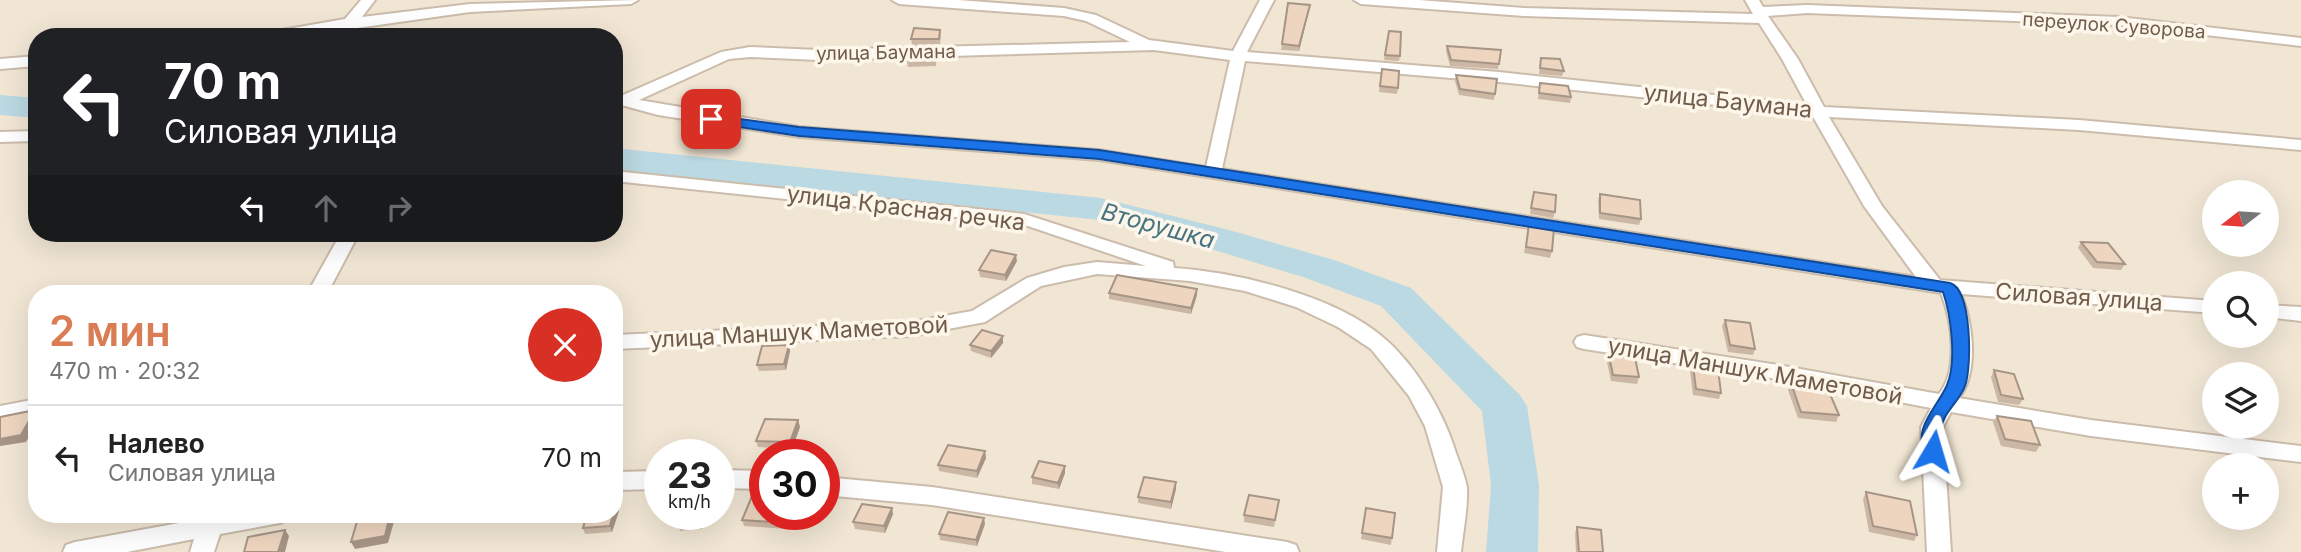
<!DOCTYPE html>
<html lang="ru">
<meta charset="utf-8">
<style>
body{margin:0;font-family:Inter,sans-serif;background:#f6f6f6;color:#222;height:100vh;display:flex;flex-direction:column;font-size:26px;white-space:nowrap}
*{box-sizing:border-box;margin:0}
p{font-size:23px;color:#767676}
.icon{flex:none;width:38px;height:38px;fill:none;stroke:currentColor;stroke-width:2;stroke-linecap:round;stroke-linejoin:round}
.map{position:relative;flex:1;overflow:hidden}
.panel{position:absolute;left:28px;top:285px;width:595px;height:238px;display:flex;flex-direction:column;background:#fff;border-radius:28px;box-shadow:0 7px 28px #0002}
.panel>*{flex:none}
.banner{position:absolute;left:28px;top:28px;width:595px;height:214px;border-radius:28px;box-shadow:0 7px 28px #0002;background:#202124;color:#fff;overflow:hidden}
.needle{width:46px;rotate:253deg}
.tools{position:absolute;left:2202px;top:180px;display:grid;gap:14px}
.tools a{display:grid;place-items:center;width:77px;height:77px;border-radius:50%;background:#fff;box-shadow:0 7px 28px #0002;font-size:35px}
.speed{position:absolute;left:644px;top:439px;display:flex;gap:14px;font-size:35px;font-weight:700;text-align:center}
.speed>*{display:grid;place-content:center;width:91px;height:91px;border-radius:50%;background:#fff;box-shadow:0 7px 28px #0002;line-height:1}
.speed small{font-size:18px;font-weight:400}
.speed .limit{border:10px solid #d22;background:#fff;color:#111}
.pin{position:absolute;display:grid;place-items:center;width:60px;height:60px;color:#fff;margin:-30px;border-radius:14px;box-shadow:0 4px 10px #0006}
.me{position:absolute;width:77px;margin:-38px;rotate:7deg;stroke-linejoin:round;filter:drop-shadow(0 0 5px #0008)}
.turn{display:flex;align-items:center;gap:24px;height:147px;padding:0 21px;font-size:32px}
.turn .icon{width:91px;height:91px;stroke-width:2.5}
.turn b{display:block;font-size:49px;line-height:60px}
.lanes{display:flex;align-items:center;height:66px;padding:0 21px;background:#0003;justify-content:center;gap:35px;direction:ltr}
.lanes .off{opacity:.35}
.round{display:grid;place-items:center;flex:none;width:74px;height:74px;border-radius:37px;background:#f6f6f6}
.head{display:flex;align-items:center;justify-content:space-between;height:119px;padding:0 21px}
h1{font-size:42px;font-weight:600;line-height:52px;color:#da7c54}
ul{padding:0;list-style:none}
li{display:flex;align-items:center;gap:21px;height:105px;padding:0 21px;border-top:2px solid #e0e0e0}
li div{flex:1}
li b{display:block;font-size:26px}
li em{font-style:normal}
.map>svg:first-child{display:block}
.residential{fill:#f1e6d4;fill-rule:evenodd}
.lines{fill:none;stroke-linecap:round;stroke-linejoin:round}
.river{fill:#bbd9e2;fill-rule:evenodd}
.street-casing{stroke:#cbbcac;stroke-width:4}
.street{fill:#fff;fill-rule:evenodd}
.wall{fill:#ccb7a4}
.shaded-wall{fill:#a69586}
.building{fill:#edd5bf;stroke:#a69586;stroke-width:2}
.route{fill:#1a73e8;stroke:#114b97;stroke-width:2}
.labels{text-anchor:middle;stroke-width:7;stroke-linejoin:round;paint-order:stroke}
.far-street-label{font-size:19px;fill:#715c4c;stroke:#fdf7eb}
.street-label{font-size:23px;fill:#715c4c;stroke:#fdf7eb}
.water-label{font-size:24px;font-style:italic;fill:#487482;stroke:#fdf7eb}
</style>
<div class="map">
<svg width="2301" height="552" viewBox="0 0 2301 552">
<rect width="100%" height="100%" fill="#faf4e5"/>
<path class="residential" d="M 0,0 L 2301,0 L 2301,552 L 0,552 ZM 37,37 L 614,37 L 614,233 L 37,233 ZM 2214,192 L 2266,192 L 2266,245 L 2214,245 ZM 2214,284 L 2266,284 L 2266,336 L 2214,336 ZM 37,294 L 614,294 L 614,514 L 37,514 ZM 2214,374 L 2266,374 L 2266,427 L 2214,427 ZM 660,455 L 719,455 L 719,514 L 660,514 ZM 765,455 L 824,455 L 824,514 L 765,514 ZM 2214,466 L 2266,466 L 2266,518 L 2214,518 Z"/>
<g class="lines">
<g class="river">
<polygon points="0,95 37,98 37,118 0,115"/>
<polygon points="614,148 1101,198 1229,230 1334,260 1411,288 1520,395 1527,406 1539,485 1538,552 1486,552 1491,485 1482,411 1381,306 1306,278 1201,246 1100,220 614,170"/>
</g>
<g class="street-casing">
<g id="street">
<polygon points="361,0 375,0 362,17 470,4 638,0 631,4 470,12 293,37 258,37 265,33 345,19"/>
<path d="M 892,0 L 958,0 L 1064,8 L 1096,15 L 1149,40 L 1233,51 L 1260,0 L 1274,0 L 1247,52 L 1499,72 L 1807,105 L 1782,59 L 1759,23 L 1524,16 L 1361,4 L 1354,0 L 1419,0 L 1524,8 L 1753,14 L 1745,0 L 1759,0 L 1763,7 L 1807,5 L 2119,17 L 2301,38 L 2301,46 L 2119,25 L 1807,13 L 1768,16 L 1798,59 L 1824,107 L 2079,120 L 2301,140 L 2301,150 L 2079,130 L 1829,117 L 1882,206 L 1940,280 L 2214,301 L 2214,313 L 1961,294 C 1973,323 1979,372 1959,398 L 2091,420 L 2301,446 L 2301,462 L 2091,436 L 1951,412 L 1943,427 L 1951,552 L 1927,552 L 1921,427 L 1931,408 L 1778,379 L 1584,349 L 1577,347 L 1574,342 L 1577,337 L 1584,335 L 1778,365 L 1939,394 C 1959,369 1952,321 1941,293 L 1099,160 L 799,137 L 658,115 L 614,103 L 614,93 L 623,95 L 721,52 L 750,47 L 818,50 L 1130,42 L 1086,21 L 1064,16 L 899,4 ZM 1154,50 L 1230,60 L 1206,167 L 1099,150 L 799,127 L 639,100 L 729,59 L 750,57 L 818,60 ZM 1245,61 L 1499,82 L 1812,115 L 1864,206 L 1916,277 L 1222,169 Z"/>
<polygon points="37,56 37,66 0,69 0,59"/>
<polygon points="37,131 37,141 0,142 0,132"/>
<path d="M 614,171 L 1024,214 L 1173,262 L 1174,268 C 1237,272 1337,296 1385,339 C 1415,365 1442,410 1454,447 C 1458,460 1465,475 1467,488 C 1468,508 1463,532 1461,552 L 1437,552 L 1443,487 L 1425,426 L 1409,396 L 1371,349 L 1338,327 L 1296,307 L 1245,291 L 1190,281 L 1097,274 L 1041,286 L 985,322 L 911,336 L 614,349 L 614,335 L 911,322 L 972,311 L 1027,278 L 1064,267 L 1097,262 L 1146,266 L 1022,224 L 614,181 Z"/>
<polygon points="341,233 359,233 327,294 307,294"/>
<polygon points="2266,305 2301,307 2301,321 2266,317"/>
<polygon points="37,399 37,415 0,422 0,406"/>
<polygon points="719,470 765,471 765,489 719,488"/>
<polygon points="660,471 660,489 614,490 614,472"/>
<polygon points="824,477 932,487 1287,542 1296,545 1299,552 1226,552 932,505 824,495"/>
<polygon points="203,514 292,514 288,520 280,523 220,534 214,552 190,552 194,539 127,552 63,552 66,545 75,542 201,519"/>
</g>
</g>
<use href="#street" class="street"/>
</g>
<g class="wall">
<polygon points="1310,5 1299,51 1281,50 1282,44"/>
<polygon points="940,30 941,36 940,44 912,45 911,39"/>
<polygon points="1389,31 1400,56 1399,61 1384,60"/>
<polygon points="1447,46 1501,50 1498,69 1450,66 1446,51"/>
<polygon points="937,54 936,66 908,67 907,61"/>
<polygon points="1541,58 1564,71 1562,76 1539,74"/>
<polygon points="1382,69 1398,88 1397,94 1379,92"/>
<polygon points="1456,75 1497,79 1494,100 1459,95 1455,81"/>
<polygon points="1540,83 1571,97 1570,103 1538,99"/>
<polygon points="1600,194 1641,219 1639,225 1599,219 1598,200"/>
<polygon points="1532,198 1555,212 1553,218 1530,214"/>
<polygon points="1528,230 1552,251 1550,258 1524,253"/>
<polygon points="2081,242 2125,264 2121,270 2093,268 2078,248"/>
<polygon points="1017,261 1006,281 980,277 979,270"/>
<polygon points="1197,289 1197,295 1191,314 1109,299 1109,293"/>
<polygon points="1725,320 1755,349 1753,355 1728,352 1722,326"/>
<polygon points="1003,336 1003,343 991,358 971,351 970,345"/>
<polygon points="789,345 790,351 786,370 759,371 757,365"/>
<polygon points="1609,356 1639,377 1637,384 1611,381 1607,362"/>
<polygon points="1693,365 1721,393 1719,399 1693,395 1690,371"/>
<polygon points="1994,370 2023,399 2019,405 1998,402 1991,377"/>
<polygon points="1791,383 1839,415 1836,422 1798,418 1788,390"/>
<polygon points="1997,416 2040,445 2036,452 2001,446 1993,422"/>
<polygon points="798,420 800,427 792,449 758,447 756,441"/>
<polygon points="985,451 986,458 977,478 939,471 938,465"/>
<polygon points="1065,466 1065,473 1059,489 1032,484 1032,477"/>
<polygon points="1176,489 1171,509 1138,503 1138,497"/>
<polygon points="1866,492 1917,535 1914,541 1869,532 1863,499"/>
<polygon points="1278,506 1274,527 1244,522 1244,515"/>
<polygon points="892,508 893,514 885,533 855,529 853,522"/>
<polygon points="1366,508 1395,513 1391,545 1361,539"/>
<polygon points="619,511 612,532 585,534 583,528"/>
<polygon points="706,514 702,529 680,531 678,524"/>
<polygon points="794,514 788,529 744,526 742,520"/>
<polygon points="985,524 977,546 940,540 939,534"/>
<polygon points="1577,527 1603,552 1576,552 1575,533"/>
</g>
<g class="shaded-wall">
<polygon points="1310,5 1309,11 1299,51 1299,46"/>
<polygon points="1016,255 1017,261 1006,281 1005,275"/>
<polygon points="1197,289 1197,295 1191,314 1191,308"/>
<polygon points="1003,336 1003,343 991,358 991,351"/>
<polygon points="789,345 790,351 786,370 784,364"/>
<polygon points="35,410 37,413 37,422 26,442 0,446 0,439"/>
<polygon points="798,420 800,427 792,449 790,442"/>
<polygon points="985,451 986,458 977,478 977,471"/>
<polygon points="1065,466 1065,473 1059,489 1058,483"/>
<polygon points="1176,482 1176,489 1171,509 1171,502"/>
<polygon points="616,504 619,511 612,532 610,526 613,514 614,514"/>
<polygon points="892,508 893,514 885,533 884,526"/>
<polygon points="390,514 393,514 395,518 388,543 355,549 351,542"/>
<polygon points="702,514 706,514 702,529 700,523"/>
<polygon points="789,514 794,514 788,529 786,523"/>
<polygon points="984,518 985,524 977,546 976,540"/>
<polygon points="285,530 289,536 285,552 278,552"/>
</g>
<g class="building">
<polygon points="1288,3 1310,5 1299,46 1282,44"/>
<polygon points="914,28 940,30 939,39 911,39"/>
<polygon points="1389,31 1401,32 1400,56 1385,55"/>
<polygon points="1447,46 1501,50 1499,64 1451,60"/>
<polygon points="909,54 937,54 936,60 907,61"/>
<polygon points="1541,58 1560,59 1564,71 1540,68"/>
<polygon points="1382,69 1399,71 1398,88 1380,86"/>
<polygon points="1456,75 1497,79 1495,94 1460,89"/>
<polygon points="1540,83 1568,86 1571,97 1539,93"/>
<polygon points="1534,192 1556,195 1555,212 1531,208"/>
<polygon points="1600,194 1640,200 1641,219 1600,213"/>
<polygon points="1529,224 1554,228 1552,251 1526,247"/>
<polygon points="2081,242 2108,243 2125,264 2097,262"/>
<polygon points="991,250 1016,255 1005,275 979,270"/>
<polygon points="1117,275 1197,289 1191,308 1109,293"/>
<polygon points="1725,320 1750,323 1755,349 1730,345"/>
<polygon points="982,330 1003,336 991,351 970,345"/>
<polygon points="789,345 784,364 757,365 762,346"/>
<polygon points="1609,356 1635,358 1639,377 1613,375"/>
<polygon points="1693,365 1718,369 1721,393 1696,389"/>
<polygon points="1994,370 2014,374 2023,399 2001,395"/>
<polygon points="1791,383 1827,387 1839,415 1801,412"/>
<polygon points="35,410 21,435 0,439 0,417"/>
<polygon points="1997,416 2031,421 2040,445 2005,439"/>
<polygon points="765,419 798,420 790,442 756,441"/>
<polygon points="948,445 985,451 977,471 938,465"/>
<polygon points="1039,461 1065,466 1058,483 1032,477"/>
<polygon points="1144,477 1176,482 1171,502 1138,497"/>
<polygon points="1866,492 1910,501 1917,535 1873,526"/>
<polygon points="1249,495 1279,500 1275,520 1244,515"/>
<polygon points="752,496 765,497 765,514 789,514 786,523 742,520"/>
<polygon points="862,504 892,508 884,526 853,522"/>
<polygon points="1366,508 1395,513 1392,538 1362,533"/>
<polygon points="948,512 984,518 976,540 939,534"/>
<polygon points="376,514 390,514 385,536 351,542 358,518"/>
<polygon points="587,514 613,514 610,526 583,528"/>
<polygon points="680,514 702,514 700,523 678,524"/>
<polygon points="1577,527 1601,530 1603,552 1579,552"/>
<polygon points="285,530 278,552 244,552 248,537"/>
</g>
<path class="route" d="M 711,115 L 799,127 L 1099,150 L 1950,283 C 1972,289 1972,367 1965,386 C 1960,401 1943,412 1941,429 C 1940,439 1944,447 1939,456 L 1926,456 C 1911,428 1938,407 1947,385 C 1957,362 1951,315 1943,292 L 1099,159 L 799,136 L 707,122 L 707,116 Z"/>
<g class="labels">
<g class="far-street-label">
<text transform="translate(2114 25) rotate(4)" y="7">переулок Суворова</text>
<text transform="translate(886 52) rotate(-1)" y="7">улица Баумана</text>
</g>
<g class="street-label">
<text transform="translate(1728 101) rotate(6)" y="8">улица Баумана</text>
<text transform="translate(906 208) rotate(7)" y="8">улица Красная речка</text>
<text transform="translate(2079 297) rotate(4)" y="8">Силовая улица</text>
<text transform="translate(799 332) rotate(-3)" y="8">улица Маншук Маметовой</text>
<text transform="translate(1755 371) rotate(10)" y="8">улица Маншук Маметовой</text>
</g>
<g class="water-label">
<text transform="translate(1158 226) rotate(15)" y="8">Вторушка</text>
</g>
</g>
</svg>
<div class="tools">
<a><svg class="needle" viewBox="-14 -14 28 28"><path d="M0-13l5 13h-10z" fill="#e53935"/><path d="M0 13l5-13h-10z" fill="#767676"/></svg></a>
<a><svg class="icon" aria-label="search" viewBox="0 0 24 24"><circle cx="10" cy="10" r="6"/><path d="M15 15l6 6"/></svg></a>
<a><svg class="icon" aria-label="layers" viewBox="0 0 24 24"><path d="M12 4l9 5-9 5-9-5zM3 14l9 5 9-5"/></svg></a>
<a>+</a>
</div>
<div class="speed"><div>23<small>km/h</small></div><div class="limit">30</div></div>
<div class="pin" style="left:711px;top:119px;background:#d93025"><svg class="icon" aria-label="arrive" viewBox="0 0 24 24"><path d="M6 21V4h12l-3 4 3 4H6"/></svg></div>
<svg class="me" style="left:1933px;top:451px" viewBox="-20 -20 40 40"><path d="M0-17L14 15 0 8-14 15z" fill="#1a73e8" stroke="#fff" stroke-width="4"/></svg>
<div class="banner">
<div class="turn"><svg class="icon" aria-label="left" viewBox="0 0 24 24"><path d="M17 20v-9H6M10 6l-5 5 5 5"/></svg><div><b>70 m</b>Силовая улица</div></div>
<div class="lanes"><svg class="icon" aria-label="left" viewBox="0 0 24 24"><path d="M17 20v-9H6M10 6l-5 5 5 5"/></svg><svg class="icon off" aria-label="ahead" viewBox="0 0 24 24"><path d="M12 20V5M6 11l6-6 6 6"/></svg><svg class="icon off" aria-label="right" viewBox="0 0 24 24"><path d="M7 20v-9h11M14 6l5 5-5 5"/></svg></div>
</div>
<section class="panel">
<div class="head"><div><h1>2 мин</h1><p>470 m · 20:32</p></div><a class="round" style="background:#d93025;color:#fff"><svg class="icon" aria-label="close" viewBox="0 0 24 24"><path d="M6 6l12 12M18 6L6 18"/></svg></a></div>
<ul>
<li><svg class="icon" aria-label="left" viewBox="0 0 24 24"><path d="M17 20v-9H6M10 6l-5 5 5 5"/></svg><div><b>Налево</b><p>Силовая улица</p></div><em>70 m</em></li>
</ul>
</section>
</div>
